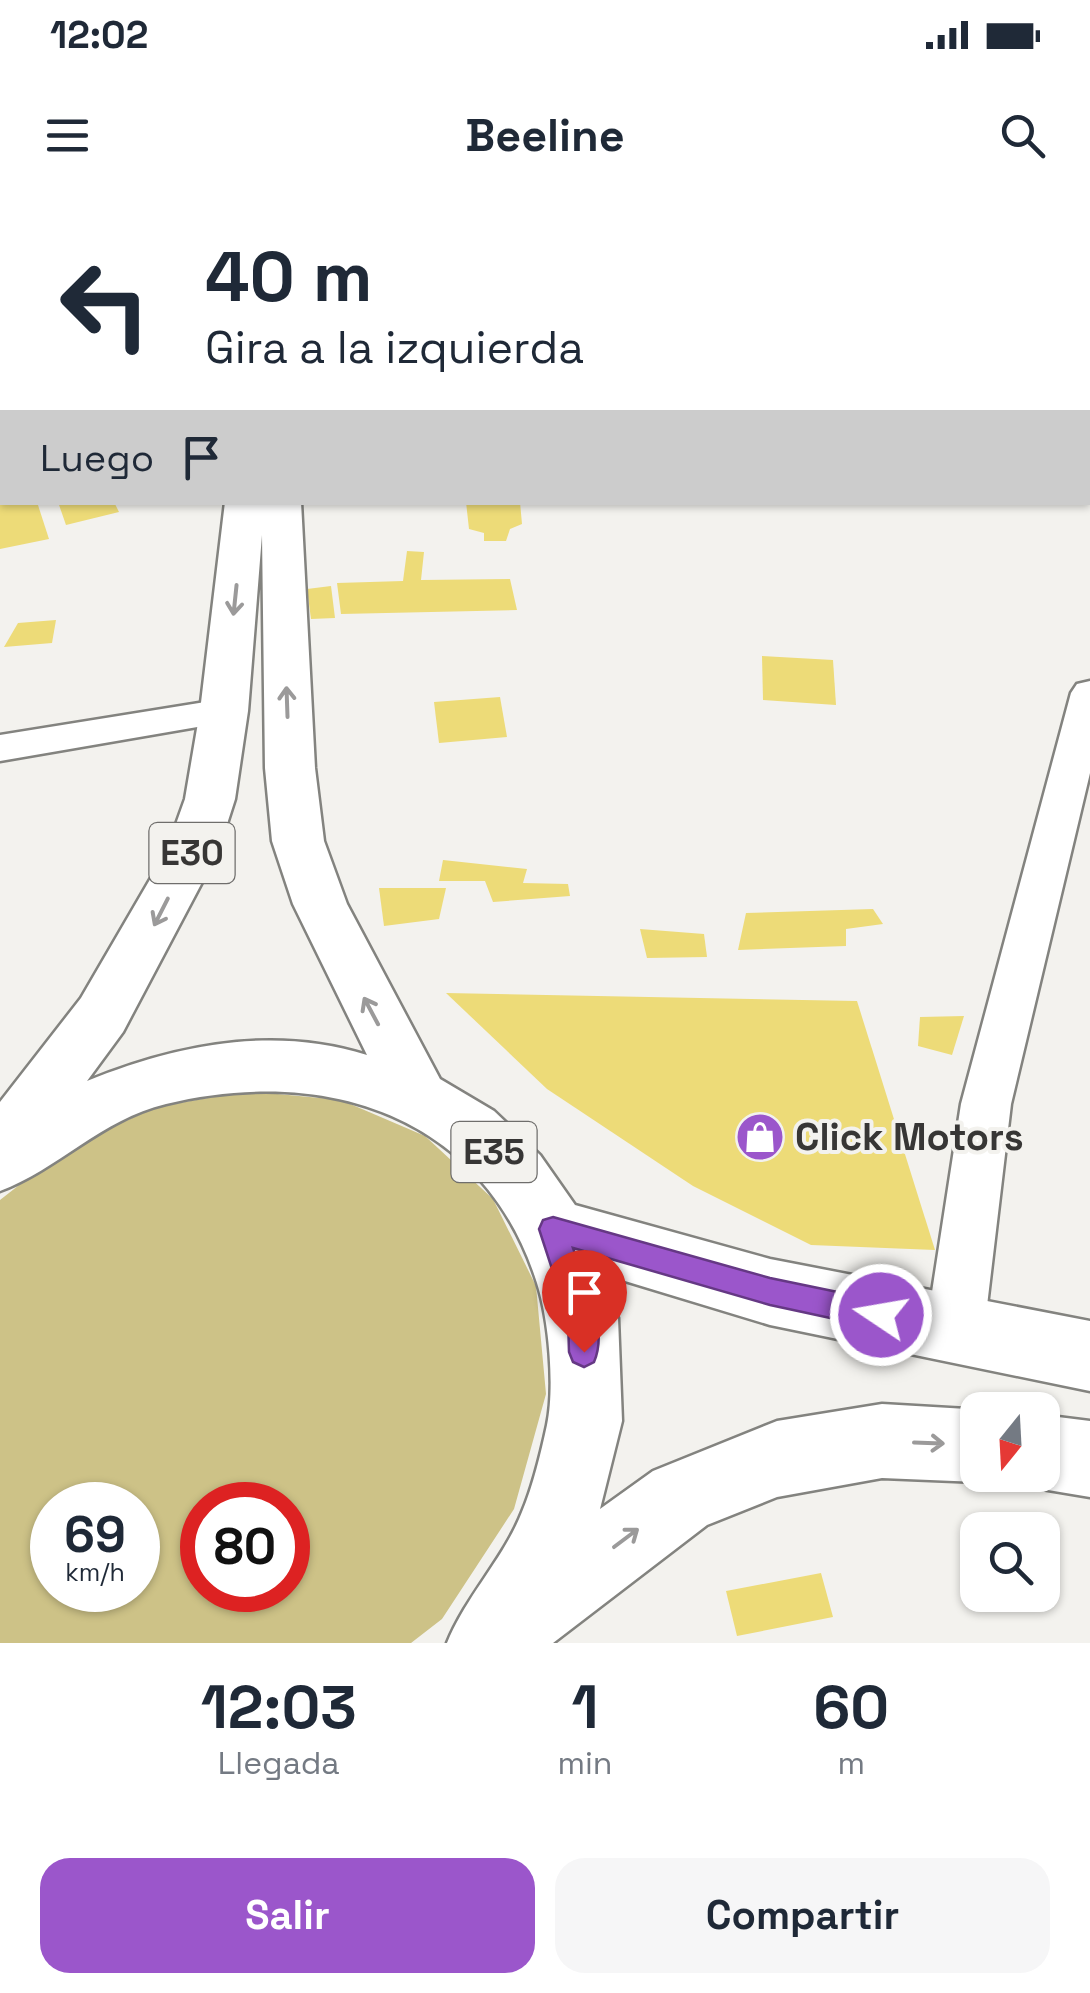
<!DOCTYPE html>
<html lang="es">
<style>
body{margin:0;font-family:"Space Grotesk",sans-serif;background:#f6f6f7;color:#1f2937;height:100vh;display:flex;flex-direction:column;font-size:38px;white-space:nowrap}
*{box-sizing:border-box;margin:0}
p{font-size:32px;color:#747a83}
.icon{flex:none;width:55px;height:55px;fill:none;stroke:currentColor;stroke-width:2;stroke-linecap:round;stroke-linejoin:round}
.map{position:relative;height:1443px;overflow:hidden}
.sheet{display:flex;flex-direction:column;background:#fff;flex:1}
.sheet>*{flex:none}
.hud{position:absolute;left:0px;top:0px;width:1090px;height:305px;box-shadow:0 2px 8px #0004;background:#fff;color:#1f2937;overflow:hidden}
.needle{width:65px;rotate:198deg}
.controls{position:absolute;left:960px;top:1192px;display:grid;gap:20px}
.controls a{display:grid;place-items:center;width:100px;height:100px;border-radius:20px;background:#fff;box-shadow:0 2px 8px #0004;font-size:50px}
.speed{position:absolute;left:30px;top:1282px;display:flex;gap:20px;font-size:50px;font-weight:700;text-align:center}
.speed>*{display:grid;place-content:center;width:130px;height:130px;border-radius:50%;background:#fff;box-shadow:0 2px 8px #0004;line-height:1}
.speed small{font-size:25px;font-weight:400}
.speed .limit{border:15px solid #d22;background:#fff;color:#111}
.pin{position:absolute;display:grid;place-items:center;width:85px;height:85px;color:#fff;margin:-102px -42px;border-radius:50% 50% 50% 0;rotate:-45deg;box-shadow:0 0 10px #0007}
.pin .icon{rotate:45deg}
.me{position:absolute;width:110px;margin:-55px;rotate:282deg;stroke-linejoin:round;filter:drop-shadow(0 0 8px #0008)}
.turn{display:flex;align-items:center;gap:35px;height:210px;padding:0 40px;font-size:45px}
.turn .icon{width:130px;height:130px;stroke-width:2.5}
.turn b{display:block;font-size:70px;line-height:85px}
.then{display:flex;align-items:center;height:95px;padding:0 40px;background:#0003;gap:20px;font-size:38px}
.eta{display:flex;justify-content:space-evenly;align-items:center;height:170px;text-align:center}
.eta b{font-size:60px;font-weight:800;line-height:70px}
.cta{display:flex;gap:20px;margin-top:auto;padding:20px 40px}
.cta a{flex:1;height:115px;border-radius:30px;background:#9b56cb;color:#fff;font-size:40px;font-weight:800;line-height:115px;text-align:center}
.cta a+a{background:#f6f6f7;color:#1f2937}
.status{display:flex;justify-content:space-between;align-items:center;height:70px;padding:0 50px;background:#fff;direction:ltr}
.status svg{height:28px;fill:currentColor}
header{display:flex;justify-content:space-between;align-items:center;height:130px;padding:0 40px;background:#fff;font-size:45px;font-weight:800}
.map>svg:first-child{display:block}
.green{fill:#cdc287;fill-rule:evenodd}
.building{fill:#eddb78}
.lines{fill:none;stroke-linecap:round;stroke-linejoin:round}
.minor-casing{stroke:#83837f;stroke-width:5}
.trunk-casing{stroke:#83837f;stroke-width:5}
.minor{fill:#fff;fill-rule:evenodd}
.trunk{fill:#fff;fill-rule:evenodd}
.oneway{stroke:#9b9a9a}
.route{fill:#9b56cb;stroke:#653884;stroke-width:2.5}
.labels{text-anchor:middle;stroke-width:8;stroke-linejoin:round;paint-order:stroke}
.shield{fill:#f3f2ee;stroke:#6f6e6c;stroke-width:2.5}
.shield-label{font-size:35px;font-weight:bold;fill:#373635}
.poi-label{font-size:38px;font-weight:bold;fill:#373635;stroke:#f3f2ee;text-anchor:start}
</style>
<div class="status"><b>12:02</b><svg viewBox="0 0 49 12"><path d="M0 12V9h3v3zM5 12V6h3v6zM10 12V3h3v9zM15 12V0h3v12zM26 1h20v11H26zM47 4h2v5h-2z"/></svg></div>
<header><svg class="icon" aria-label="menu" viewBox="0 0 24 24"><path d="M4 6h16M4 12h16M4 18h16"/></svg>Beeline<svg class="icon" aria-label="search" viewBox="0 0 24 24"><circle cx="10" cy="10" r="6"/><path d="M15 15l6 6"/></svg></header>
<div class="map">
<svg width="1090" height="1443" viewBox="0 0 1090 1443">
<rect width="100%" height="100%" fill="#f3f2ee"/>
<path class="green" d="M 247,891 L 341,900 L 425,936 L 493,999 L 536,1086 L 546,1194 L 514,1309 L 442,1419 L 411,1443 L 0,1443 L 0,1000 L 69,946 L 157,907 ZM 52,1305 L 138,1305 L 138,1390 L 52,1390 ZM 202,1305 L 288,1305 L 288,1390 L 202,1390 Z"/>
<g class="building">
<polygon points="0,302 37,302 49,339 0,349"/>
<polygon points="58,302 114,302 119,312 66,325"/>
<polygon points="466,302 520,302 522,324 510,329 506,341 484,341 484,333 469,329"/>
<polygon points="407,351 424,352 421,380 510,379 517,410 341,414 337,383 403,381"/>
<polygon points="331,386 335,418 311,419 307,389"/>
<polygon points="56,420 52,443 4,447 18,423"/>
<polygon points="762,456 833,460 836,505 763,500"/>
<polygon points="500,497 507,537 439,543 434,502"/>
<polygon points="443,660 527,669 523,683 568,684 570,696 493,702 485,681 439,681"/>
<polygon points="379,688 446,688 439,719 384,726"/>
<polygon points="873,709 883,724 846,729 846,746 738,750 746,713"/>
<polygon points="640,729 704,734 707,757 647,758"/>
<polygon points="446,793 857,801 935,1050 811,1045 693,986 547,889"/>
<polygon points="964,816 952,855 918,846 920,817"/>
<polygon points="821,1373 833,1417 737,1436 726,1391"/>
</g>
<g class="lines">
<g class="minor-casing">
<g id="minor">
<rect x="114" y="0" width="22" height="2"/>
<rect x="795" y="0" width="22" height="2"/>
<polygon points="1090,481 1090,573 1011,904 984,1131 975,1151 955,1159 935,1151 926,1131 961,904 1071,493 1077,484"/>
<polygon points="224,499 238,502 243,511 238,520 0,561 0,535"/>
</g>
</g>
<g class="trunk-casing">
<g id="trunk">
<rect x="259" y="0" width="28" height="2"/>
<path d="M 225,302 L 301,302 L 315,568 L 324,641 L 347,704 L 440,879 L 494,911 L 540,955 L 575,1005 L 770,1059 L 1090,1121 L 1090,1191 L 770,1125 L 602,1074 L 618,1118 L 622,1221 L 600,1309 L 653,1271 L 777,1221 L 882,1204 L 984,1210 L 978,1210 L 978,1275 L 996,1275 L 978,1282 L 882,1278 L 777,1297 L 707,1325 L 553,1443 L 447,1443 C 466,1396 504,1358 522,1312 C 533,1286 541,1253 547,1225 C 555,1187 549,1120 537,1083 C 484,916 327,865 166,904 C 102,919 57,970 0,991 L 0,902 L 81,798 L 166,652 L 185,599 L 200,511 ZM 262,335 L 265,568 L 272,641 L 293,704 L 367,855 C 273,825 175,845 87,881 L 123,832 L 218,652 L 235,599 L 248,511 Z"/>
<polygon points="1042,1215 1090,1221 1090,1297 1042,1289 1016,1278 1014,1275 1042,1275"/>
</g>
</g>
<use href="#minor" class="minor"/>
<use href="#trunk" class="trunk"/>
</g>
<defs><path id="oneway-shaft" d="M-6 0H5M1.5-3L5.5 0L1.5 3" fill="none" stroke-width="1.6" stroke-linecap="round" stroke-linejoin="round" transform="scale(2.5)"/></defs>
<g class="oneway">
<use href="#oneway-shaft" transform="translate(235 400) rotate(96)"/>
<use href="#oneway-shaft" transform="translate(287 502) rotate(-92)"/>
<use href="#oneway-shaft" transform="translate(161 712) rotate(117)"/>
<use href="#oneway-shaft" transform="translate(371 811) rotate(-118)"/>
<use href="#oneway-shaft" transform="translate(929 1243) rotate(2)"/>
<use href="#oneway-shaft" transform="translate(626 1338) rotate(-37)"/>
</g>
<path class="route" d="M 553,1017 L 770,1078 L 881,1101 L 891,1105 L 895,1115 L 891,1125 L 881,1129 L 770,1105 L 573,1048 C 585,1082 609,1127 594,1162 L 584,1167 L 573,1162 L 569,1152 L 568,1118 L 539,1029 L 543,1020 Z"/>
<defs>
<g id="shop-disc" transform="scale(2.5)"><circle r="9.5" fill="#9b56cb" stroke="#f3f2ee"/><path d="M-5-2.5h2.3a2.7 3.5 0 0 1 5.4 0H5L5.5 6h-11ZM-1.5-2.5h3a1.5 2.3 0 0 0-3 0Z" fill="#fff"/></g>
</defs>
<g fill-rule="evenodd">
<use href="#shop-disc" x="760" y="937"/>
</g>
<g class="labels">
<g class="shield">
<rect x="149.5" y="623" width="85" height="60" rx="8"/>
<rect x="451.5" y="922" width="85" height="60" rx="8"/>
</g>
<g class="shield-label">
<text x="192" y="665">E30</text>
<text x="494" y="964">E35</text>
</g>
<g class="poi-label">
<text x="795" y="950">Click Motors</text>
</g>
</g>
</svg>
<div class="controls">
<a><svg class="needle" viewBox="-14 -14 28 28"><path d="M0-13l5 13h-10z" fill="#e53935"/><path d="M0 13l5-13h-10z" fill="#747a83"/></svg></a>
<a><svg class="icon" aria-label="search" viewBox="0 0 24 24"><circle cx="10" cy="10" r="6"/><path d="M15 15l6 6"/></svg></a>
</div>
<div class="speed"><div>69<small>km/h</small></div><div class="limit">80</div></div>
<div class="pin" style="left:584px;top:1152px;background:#d93025"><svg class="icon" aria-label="arrive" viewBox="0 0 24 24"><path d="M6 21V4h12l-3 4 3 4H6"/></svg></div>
<svg class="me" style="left:881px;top:1115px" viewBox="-20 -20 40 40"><circle r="17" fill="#9b56cb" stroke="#fff" stroke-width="3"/><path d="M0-11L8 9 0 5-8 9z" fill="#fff"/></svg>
<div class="hud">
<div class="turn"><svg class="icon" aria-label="left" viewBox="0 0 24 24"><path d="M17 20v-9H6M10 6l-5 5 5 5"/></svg><div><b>40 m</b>Gira a la izquierda</div></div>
<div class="then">Luego<svg class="icon" aria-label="arrive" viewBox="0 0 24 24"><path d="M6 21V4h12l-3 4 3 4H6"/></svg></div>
</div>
</div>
<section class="sheet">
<div class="eta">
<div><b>12:03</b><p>Llegada</p></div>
<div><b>1</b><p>min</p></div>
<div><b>60</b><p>m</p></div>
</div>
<div class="cta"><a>Salir</a><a>Compartir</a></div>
</section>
